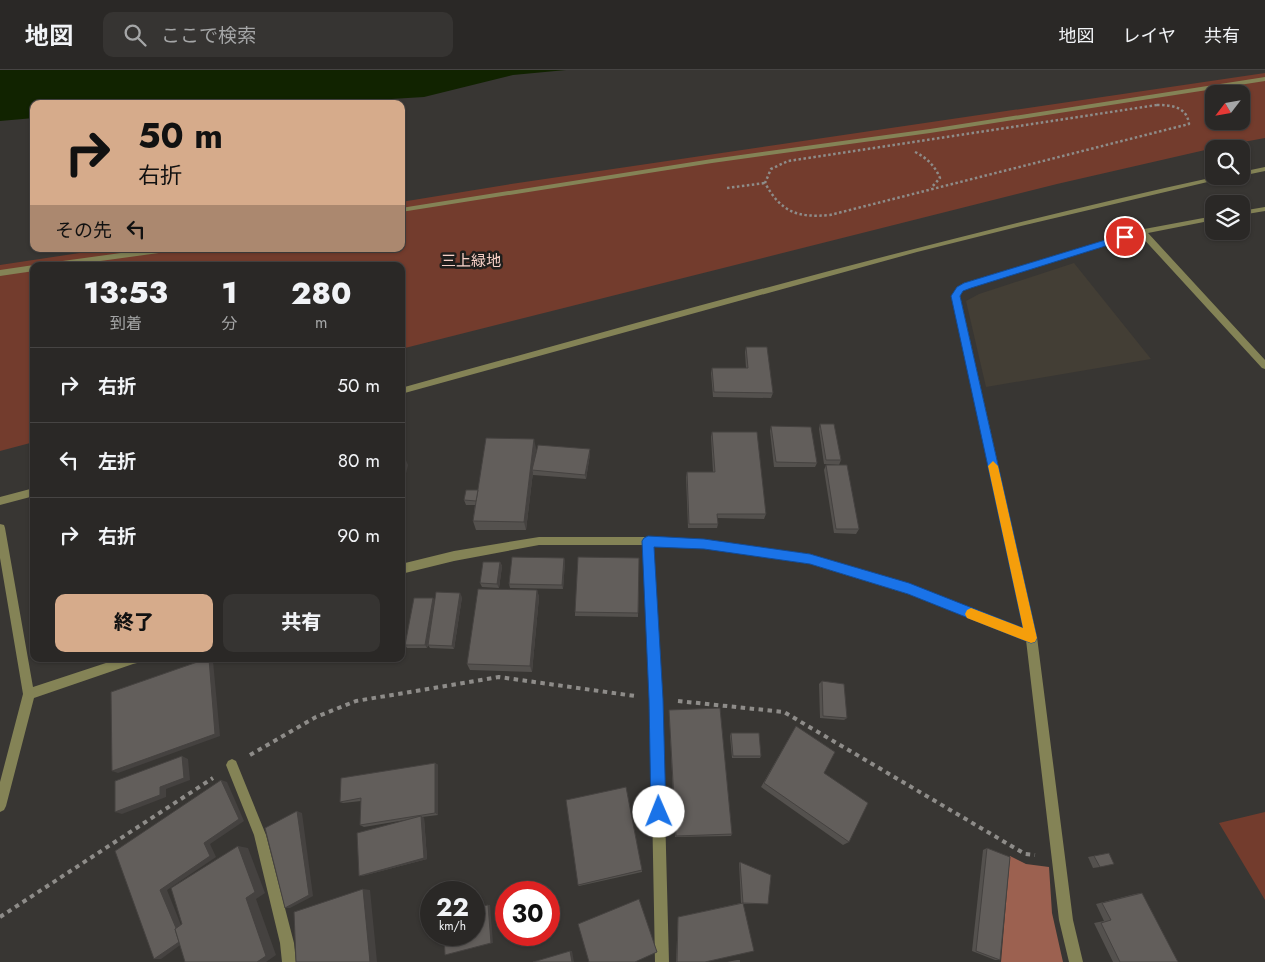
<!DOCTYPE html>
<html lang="ja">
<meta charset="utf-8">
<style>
body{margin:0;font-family:Jost,"Noto Sans JP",sans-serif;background:#363432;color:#f1f3f6;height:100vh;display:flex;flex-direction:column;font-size:19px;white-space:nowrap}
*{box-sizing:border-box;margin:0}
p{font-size:16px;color:#a5a6a7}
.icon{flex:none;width:28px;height:28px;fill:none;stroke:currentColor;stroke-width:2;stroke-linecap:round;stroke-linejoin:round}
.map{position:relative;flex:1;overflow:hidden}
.side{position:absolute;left:30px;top:192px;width:375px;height:400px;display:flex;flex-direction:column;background:#2a2826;border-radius:10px;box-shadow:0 1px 4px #0004,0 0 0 1px #464443}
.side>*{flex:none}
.hud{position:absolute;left:30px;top:30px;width:375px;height:152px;border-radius:10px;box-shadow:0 1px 4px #0004,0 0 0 1px #464443;background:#d6ab8b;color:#111;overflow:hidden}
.needle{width:32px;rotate:239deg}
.controls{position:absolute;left:1205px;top:15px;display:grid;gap:10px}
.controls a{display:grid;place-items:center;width:45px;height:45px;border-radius:10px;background:#2a2826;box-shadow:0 1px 4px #0004,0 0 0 1px #464443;font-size:25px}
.speed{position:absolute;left:420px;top:811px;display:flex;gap:10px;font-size:25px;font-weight:700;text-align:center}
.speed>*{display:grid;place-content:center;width:65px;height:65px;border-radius:50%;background:#2a2826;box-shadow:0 1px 4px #0004,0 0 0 1px #464443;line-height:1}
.speed small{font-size:12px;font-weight:400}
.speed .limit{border:8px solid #d22;background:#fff;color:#111}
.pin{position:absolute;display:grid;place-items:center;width:42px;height:42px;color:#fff;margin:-21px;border:2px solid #fff;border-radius:50%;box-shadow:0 1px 5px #0007}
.me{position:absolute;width:55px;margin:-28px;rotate:359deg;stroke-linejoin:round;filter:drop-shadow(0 0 4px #0008)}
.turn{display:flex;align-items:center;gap:18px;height:105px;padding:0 25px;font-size:22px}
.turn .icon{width:65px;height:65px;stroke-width:2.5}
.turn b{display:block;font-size:35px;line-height:42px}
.then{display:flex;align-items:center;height:48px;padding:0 25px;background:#0003;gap:10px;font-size:19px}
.eta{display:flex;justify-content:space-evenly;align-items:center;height:85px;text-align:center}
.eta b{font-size:30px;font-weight:800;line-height:35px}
.action{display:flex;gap:10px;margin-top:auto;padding:10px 25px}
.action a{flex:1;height:58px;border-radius:10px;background:#d6ab8b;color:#111;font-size:20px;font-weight:800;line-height:58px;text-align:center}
.action a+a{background:#363432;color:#f1f3f6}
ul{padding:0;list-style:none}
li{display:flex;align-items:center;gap:15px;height:75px;padding:0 25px;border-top:1px solid #464443}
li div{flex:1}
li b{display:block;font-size:19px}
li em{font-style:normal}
header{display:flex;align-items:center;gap:30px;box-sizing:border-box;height:70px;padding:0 25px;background:#2a2826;border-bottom:1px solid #464443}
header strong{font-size:24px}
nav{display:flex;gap:28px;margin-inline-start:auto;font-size:18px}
.search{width:350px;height:45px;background:#363432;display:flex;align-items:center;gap:12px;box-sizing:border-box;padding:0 18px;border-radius:10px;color:#a5a6a7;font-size:19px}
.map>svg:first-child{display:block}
.built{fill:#433e35}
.green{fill:#733c2d;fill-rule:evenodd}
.forest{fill:#9c6150}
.water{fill:#112300}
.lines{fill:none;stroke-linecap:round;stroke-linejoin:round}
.path-far1{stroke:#8e8c89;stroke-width:2.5;stroke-dasharray:2.5 2.5;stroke-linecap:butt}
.path{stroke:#8e8c89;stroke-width:4;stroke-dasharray:4.5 4.5;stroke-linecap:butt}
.service{fill:#848356;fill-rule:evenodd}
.minor{fill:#848356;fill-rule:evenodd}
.wall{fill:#54514e}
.shaded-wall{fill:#454240}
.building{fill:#625e5b;stroke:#454240}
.route{fill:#1a73e8;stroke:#114b97}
.slow{fill:#f59e0b}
.labels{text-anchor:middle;stroke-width:5;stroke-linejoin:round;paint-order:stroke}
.far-park-label{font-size:15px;fill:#f7d1c7;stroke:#1f1e1c}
</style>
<header>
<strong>地図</strong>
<div class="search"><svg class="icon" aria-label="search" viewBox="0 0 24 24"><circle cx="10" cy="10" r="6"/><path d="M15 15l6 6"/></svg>ここで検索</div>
<nav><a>地図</a><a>レイヤ</a><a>共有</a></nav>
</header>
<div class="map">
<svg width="1265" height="892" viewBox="0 0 1265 892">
<rect width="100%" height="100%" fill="#383633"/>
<polygon class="built" points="1074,193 1151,289 986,317 966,231 979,224"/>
<g class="green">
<path d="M 1265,3 L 1265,68 L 1227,75 L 1057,114 L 401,279 L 401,196 L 34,196 L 34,372 L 0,381 L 0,195 L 106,179 L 401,179 L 401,132 L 511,114 ZM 1214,24 L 1241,24 L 1241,51 L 1214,51 Z"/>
<polygon points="1265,742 1265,830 1219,753"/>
</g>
<polygon class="forest" points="1010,786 1026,794 1049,797 1052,843 1063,892 1001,892"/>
<polygon class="water" points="0,0 566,0 513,5 424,27 310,34 285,34 246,29 223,34 34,34 34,48 0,51"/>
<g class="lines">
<g class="path-far1">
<path d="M 1157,35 C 1172,35 1187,37 1189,54 L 830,145 C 797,148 781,142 765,113 L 771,99 L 788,91 Z"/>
<path d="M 915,82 C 927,88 935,96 940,108 L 931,118"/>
<polyline points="727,118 765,113"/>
</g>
<g class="path">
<polyline points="678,631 784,642 1025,784 1035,785"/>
<polyline points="250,685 316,647 356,631 499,607 635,626"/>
<polyline points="0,847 213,708"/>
</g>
<g class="service">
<polygon points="1265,7 1265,11 930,63 712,93 401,142 401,138 712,89 930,59"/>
<polygon points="150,179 170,179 166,182 64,196 44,196 48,193"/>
<polygon points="34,195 37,196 34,196 34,201 0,206 0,200"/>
<polygon points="232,689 236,691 266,765 294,873 296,892 282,892 280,873 254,765 226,695 228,691"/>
</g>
<g class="minor">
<polygon points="1265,97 1265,101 1241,106 1241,102"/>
<path d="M 1219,106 L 1233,106 L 1021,156 L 917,182 L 401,324 L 401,318 C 673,243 944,166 1219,106 Z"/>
<polygon points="1265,137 1265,141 1241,145 1241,141"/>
<polygon points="1214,146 1214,150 1148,163 1265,290 1265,299 1262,298 1140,165 970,217 963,221 960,226 1037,567 1073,850 1083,892 1069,892 1059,850 1026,570 908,524 810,494 704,478 653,476 662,629 669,892 655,892 650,629 643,475 539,475 454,491 401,504 401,494 454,481 539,467 648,467 704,470 810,484 909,514 1024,559 952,226 957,217 964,213 1139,160"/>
<polygon points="34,418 34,426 0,435 0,427"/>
<polygon points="0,454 4,455 5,458 33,617 118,589 139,589 137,593 133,594 34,628 6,736 4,740 0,742 0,712 23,624 0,488"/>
</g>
</g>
<g class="wall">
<polygon points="746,277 773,323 771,328 713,327 711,303 712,298 746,298 745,282"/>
<polygon points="820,354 841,390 839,395 824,394 819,359"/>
<polygon points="771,356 817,393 815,397 774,397 770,361"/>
<polygon points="712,362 766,444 764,449 717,448 718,454 717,458 688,458 686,407 687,402 713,402 711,367"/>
<polygon points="536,378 534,393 590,379 590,384 586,409 533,405 533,402 526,460 476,460 473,451 475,435 466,435 464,430"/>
<polygon points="826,395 859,459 856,464 834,463 824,400"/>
<polygon points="564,488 565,492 563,519 510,518 509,514"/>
<polygon points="639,488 638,547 575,546 575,542"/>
<polygon points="500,492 502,496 499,518 482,517 480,513"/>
<polygon points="537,520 539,527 532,602 470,600 467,594"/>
<polygon points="462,527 454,579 430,578 428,575 427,578 407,578 405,575 433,528 435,532"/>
<polygon points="822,611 847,648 844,650 820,648 819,614"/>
<polygon points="669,640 732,764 731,766 675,767"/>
<polygon points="796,656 849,772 843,775 761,717 793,661"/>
<polygon points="731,663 761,686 760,688 732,688 730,666"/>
<polygon points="435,693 438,695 438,745 422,747 424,748 427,789 362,806 411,749 364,757 360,755 361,731 343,733 340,732"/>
<polygon points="987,778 1000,890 995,890 972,881 983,780"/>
<polygon points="1109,783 1100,797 1093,798 1088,787"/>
<polygon points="740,792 768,834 743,834 705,892 676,892 678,847 741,833 739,793"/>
<polygon points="642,800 642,802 579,816 578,815"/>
<polygon points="1142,823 1178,892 1113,892 1094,853 1104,851 1096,834 1135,824"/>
<polygon points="737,890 740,890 740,892 727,892"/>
</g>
<g class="shaded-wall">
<polygon points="534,369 536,378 533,400 532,400 533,402 526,460 524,452"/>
<polygon points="590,379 590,384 586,409 585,405"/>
<polygon points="404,386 408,395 401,424 401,396"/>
<polygon points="564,488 565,492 563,519 562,515"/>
<polygon points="500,492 502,496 499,518 497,514"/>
<polygon points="537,520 539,527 532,602 530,596"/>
<polygon points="460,523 462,527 454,579 452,576"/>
<polygon points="433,528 435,532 427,578 425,575"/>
<polygon points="209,589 213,591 220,666 118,703 112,701"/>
<polygon points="182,686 188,689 190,710 166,719 166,727 122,744 115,742 160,717"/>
<polygon points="435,693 438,695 438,745 435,743"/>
<polygon points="221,710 227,712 244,751 210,774 216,787 167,820 187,870 161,889 154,889 160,820"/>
<polygon points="297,741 302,743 313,826 290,838 285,838"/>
<polygon points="421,746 424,748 427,789 362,806 359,806"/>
<polygon points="238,776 248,778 265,823 256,829 276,885 266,892 257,892 246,828"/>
<polygon points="363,819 370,820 377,892 370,892"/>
<polygon points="488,835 490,835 493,873 448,884"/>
<polygon points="570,881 572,881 574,892 572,892"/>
</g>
<g class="building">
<polygon points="746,277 767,277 773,323 714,322 712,298 748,298"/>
<polygon points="820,354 834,354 841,390 826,390"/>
<polygon points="771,356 811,357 817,393 776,392"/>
<polygon points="712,362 757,362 766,444 717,444 718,454 689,454 687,402 715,402"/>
<polygon points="486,368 534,369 524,452 473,451"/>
<polygon points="538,375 590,379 585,405 532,400"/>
<polygon points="401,386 404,386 401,396"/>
<polygon points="826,395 847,395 859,459 836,459"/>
<polygon points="466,420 478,420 476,431 464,430"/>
<polygon points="512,487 564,488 562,515 509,514"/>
<polygon points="578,487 639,488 638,543 575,542"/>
<polygon points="483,492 500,492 497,514 480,513"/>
<polygon points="478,519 537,520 530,596 467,594"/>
<polygon points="436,522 460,523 452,576 428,575"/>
<polygon points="414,528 433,528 425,575 405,575"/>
<polygon points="206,589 209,589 215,664 112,701 111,622"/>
<polygon points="822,611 844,614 847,648 823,646"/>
<polygon points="720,638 732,764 676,766 669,640"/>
<polygon points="796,656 835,682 824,703 868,733 849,772 764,713"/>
<polygon points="731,663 759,663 761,686 733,686"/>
<polygon points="182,686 184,708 160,717 160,725 115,742 115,711"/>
<polygon points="435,693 435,743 360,755 361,728 340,732 341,708"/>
<polygon points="221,710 239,749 204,773 210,786 160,820 176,858 175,859 179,872 154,889 115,781"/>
<polygon points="626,717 642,800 578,815 566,730"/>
<polygon points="297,741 309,825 285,838 265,758"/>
<polygon points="421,746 424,788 359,806 357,763"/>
<polygon points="238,776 255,822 246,828 266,886 257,892 185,892 175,859 182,854 171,818"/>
<polygon points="987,778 1010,787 1000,890 976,881"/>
<polygon points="1109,783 1114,794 1100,797 1094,786"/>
<polygon points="740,792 771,805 768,834 743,833"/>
<polygon points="363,819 370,892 296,892 294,842"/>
<polygon points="1142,823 1178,892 1120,892 1101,853 1111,850 1102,833"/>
<polygon points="639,829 657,882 635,892 589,892 578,854"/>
<polygon points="743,833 754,881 705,892 677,892 678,847"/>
<polygon points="488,835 491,873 445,885 444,865 474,865 474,838"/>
<polygon points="570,881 572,892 533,892"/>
</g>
<polygon class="route" points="1125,164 1129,167 1128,169 971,218 963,221 960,226 1037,568 1035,572 1031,573 908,524 810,494 704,479 654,477 663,629 666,742 664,747 659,749 654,747 651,742 649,629 642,471 644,468 648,466 704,469 810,484 909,513 1023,558 951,226 957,217 964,213"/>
<polygon class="slow" points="993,391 998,396 1037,568 1035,572 1031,573 967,548 965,544 967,540 971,538 1023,558 988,396"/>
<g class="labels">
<g class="far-park-label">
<text x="471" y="196">三上緑地</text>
</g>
</g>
</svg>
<div class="controls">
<a><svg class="needle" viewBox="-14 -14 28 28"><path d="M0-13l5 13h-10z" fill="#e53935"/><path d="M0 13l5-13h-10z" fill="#a5a6a7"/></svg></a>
<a><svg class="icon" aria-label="search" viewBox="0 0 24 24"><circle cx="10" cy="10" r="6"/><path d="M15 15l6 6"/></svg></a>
<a><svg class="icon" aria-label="layers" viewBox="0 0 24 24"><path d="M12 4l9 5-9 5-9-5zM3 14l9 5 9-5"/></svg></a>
</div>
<div class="speed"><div>22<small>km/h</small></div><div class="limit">30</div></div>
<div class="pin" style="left:1125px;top:167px;background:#d93025"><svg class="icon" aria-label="arrive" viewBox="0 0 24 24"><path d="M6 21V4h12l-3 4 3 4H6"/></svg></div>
<svg class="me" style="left:659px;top:742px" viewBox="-20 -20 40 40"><circle r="19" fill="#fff"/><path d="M0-13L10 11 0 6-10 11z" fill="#1a73e8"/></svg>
<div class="hud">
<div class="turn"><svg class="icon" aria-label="right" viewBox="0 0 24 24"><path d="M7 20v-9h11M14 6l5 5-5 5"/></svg><div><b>50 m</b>右折</div></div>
<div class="then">その先<svg class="icon" aria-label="left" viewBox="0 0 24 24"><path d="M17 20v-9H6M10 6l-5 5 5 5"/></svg></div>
</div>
<section class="side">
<div class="eta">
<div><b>13:53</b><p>到着</p></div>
<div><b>1</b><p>分</p></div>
<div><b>280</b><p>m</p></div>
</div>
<ul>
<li><svg class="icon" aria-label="right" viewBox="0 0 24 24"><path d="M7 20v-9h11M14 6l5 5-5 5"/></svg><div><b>右折</b></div><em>50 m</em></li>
<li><svg class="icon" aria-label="left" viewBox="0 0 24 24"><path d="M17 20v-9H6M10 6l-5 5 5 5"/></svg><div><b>左折</b></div><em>80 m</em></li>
<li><svg class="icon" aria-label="right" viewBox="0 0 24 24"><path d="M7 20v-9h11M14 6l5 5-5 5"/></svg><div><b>右折</b></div><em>90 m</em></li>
</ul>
<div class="action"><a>終了</a><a>共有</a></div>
</section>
</div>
